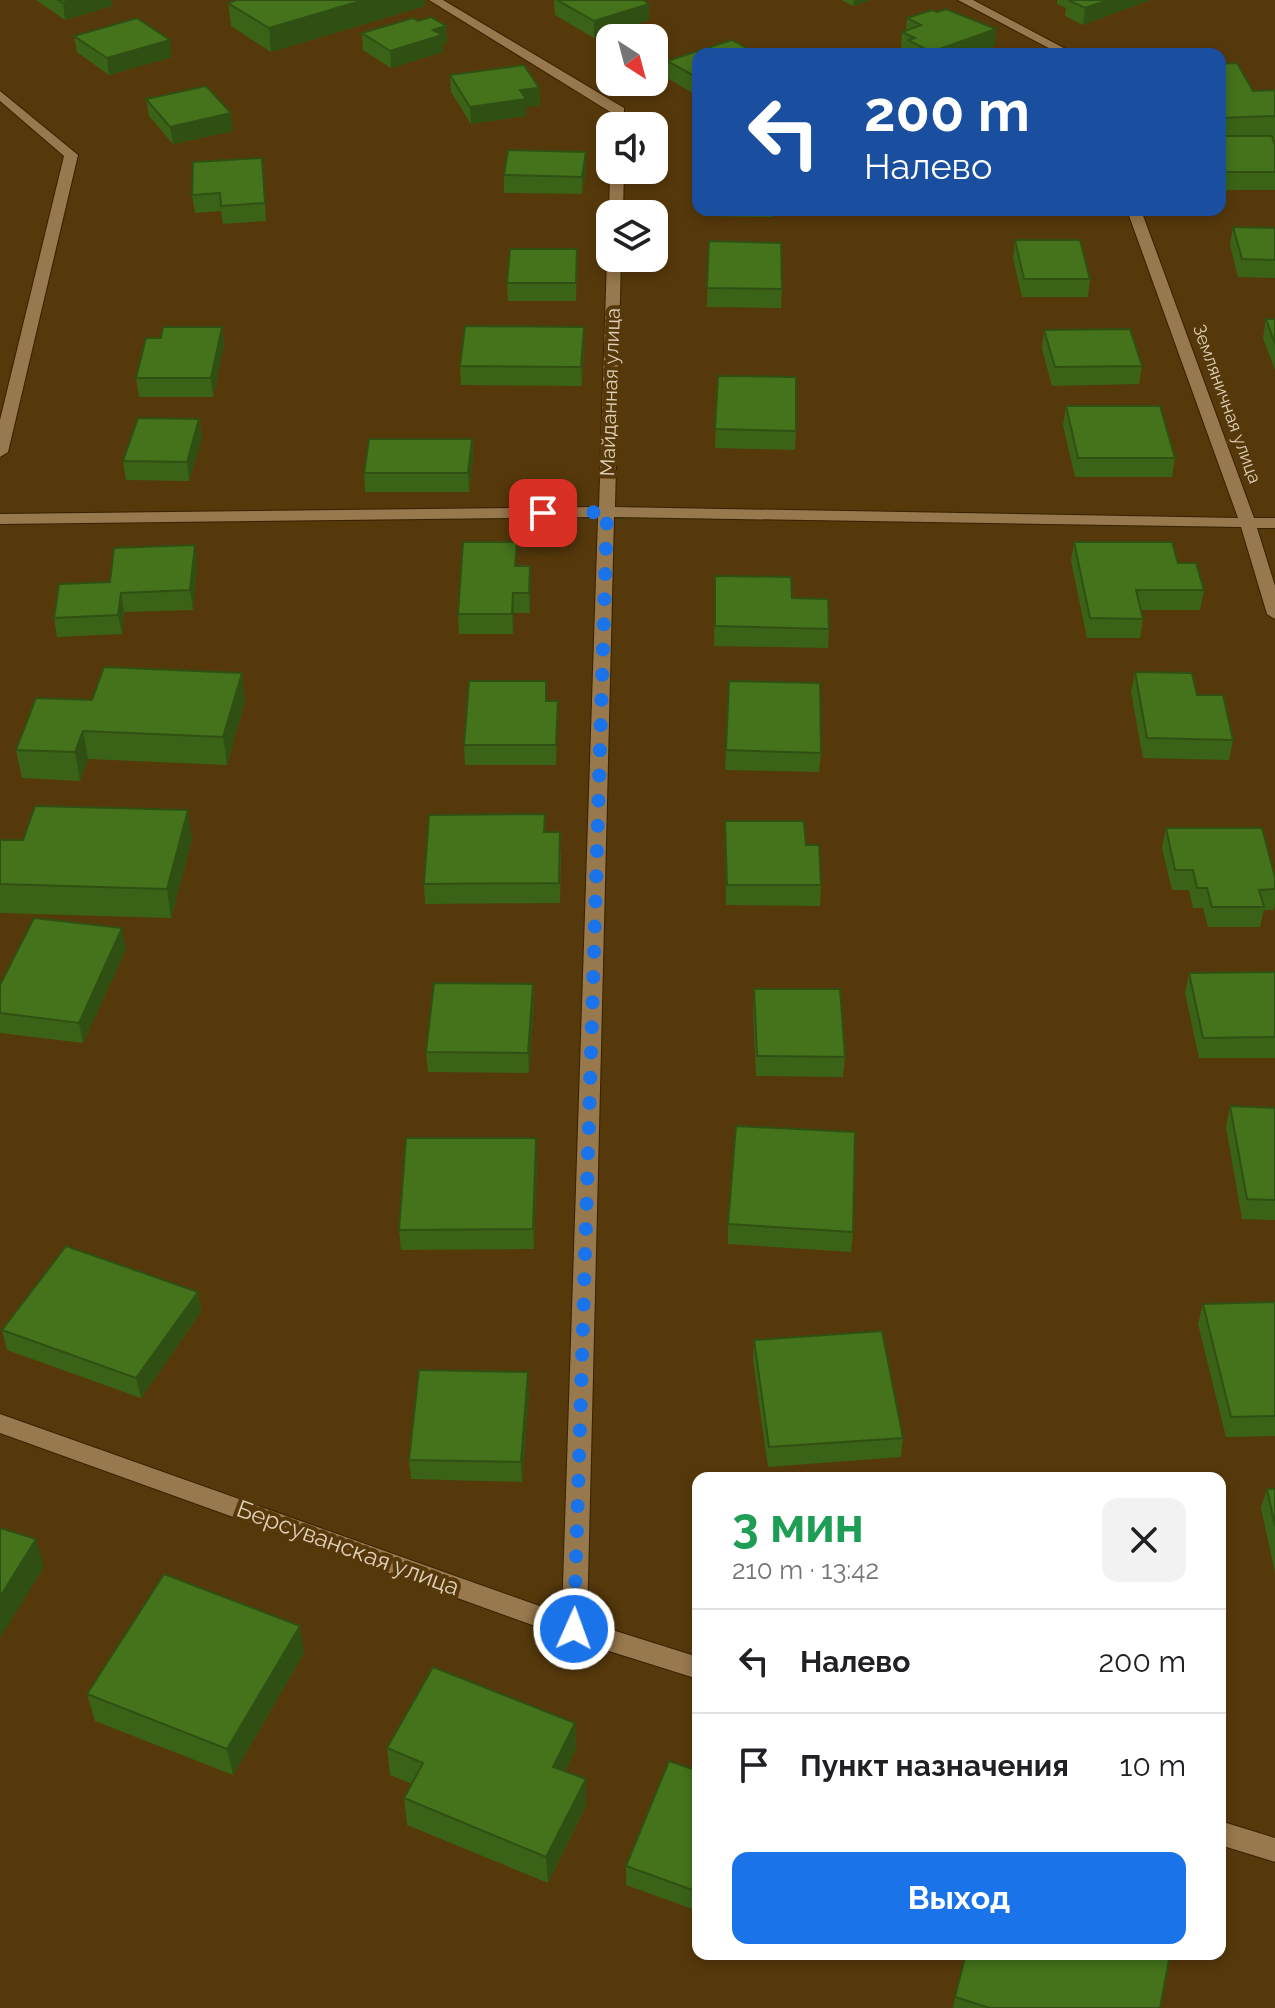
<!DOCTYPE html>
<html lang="ru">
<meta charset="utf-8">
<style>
body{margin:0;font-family:Raleway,sans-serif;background:#f2f2f2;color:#202124;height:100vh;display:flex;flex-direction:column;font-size:30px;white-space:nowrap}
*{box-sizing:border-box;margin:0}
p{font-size:26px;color:#757577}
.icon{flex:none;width:44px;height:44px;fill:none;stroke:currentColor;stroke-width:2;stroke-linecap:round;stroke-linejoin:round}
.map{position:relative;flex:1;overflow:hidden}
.panel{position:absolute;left:692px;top:1472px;width:534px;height:488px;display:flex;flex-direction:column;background:#fff;border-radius:16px;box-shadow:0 4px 12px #0003}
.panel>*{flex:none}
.hud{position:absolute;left:692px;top:48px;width:534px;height:168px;border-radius:16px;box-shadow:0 4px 12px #0003;background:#1a4fa0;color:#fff;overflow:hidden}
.needle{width:52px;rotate:144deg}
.controls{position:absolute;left:596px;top:24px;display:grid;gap:16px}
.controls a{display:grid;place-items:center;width:72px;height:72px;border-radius:16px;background:#fff;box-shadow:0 4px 12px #0003;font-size:40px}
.pin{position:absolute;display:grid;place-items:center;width:68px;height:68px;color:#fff;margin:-34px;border-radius:16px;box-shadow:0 4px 12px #0006}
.me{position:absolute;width:88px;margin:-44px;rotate:2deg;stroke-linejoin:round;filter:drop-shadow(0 0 6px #0008)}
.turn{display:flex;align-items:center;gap:28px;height:168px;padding:0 40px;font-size:36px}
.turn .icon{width:104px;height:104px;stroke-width:2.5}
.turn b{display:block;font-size:56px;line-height:68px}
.round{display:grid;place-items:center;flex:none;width:84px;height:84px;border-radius:16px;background:#f2f2f2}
.overview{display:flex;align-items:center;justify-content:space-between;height:136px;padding:0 40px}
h1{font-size:48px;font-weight:700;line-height:60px;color:#1e9e55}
.cta{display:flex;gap:16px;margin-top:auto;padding:16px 40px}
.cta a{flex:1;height:92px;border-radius:16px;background:#1a73e8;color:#fff;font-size:32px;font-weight:700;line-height:92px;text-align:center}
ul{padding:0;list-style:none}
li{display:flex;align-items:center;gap:24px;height:104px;padding:0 40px;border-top:2px solid #e0e0e0}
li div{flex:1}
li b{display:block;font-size:30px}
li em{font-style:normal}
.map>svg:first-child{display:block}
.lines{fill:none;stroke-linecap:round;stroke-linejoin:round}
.minor-casing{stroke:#362100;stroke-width:2}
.minor{fill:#98784d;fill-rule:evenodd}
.wall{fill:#3a6317}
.shaded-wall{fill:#305013}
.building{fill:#44731b;stroke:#305013;stroke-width:2}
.route{stroke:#1a73e8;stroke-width:14;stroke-dasharray:0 25.2}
.labels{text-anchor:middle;stroke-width:8;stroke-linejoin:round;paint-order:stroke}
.far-street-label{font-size:18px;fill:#e1cfb9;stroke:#56390b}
.street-label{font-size:20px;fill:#e1cfb9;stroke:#56390b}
.near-street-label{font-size:24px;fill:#e1cfb9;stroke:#56390b}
</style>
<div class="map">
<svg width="1275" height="2008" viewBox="0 0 1275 2008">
<rect width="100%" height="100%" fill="#56390b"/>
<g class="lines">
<g class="minor-casing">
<g id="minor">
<polygon points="429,0 443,0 624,108 624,126 612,126 612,113"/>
<polygon points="958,0 973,0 1075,54 1060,54"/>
<polygon points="0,91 78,155 8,452 0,457 0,420 64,156 0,101"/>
<polygon points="610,170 624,170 623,214 609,214"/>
<polygon points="1127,210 1141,210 1254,518 1275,518 1275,528 1257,528 1275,586 1275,619 1267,614 1241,527 614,517 587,1622 698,1657 698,1679 574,1640 0,1433 0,1414 562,1614 598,517 0,524 0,514 599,507 607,258 610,255 610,258 621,258 615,507 1238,518"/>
<polygon points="1220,1821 1275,1838 1275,1862 1220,1845"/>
</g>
</g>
<use href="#minor" class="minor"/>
</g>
<g class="wall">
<polygon points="36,0 111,0 112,6 65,20"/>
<polygon points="554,0 643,0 649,4 649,20 594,38 555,15"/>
<polygon points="841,0 871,0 853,6"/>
<polygon points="1057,0 1150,0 1083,25 1065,16 1066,8 1057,4"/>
<polygon points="228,3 425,6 271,52 231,26"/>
<polygon points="907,18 995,46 971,54 907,54 907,51 901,49 902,32 906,30"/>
<polygon points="418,21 446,26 447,43 443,44 443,52 391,68 363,50 362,33"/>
<polygon points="74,36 172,57 109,75 77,52"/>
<polygon points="698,54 698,96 667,78 667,61"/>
<polygon points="1220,64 1253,91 1275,90 1275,140 1273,140 1275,146 1275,190 1220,190"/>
<polygon points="450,75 539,88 540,105 526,107 526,116 471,124 451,92"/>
<polygon points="146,99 233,131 173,144 149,116"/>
<polygon points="262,158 266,221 223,224 221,211 195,213 192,195"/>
<polygon points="586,169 582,194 504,193 504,175"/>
<polygon points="707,210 772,210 772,217 706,216"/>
<polygon points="978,210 1093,210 1092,216 979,216"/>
<polygon points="1233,227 1275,228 1275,278 1238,277 1230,245"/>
<polygon points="1015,240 1090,279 1088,297 1022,297 1013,258"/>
<polygon points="709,241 782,289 781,308 707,307"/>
<polygon points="577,249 576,301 508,301 507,283"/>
<polygon points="1266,319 1275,319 1275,370 1263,338"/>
<polygon points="222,327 224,345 213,397 139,397 136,378 161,338"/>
<polygon points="584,327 584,345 582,386 461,385 460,366"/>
<polygon points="1044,330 1142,366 1139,384 1052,386 1042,349"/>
<polygon points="718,376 796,431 795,450 715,448"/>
<polygon points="1066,406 1175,458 1172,477 1075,477 1063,425"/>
<polygon points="199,419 202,438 189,481 126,480 123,461"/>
<polygon points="472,439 473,458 469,492 365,492 364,473"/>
<polygon points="1074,542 1178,563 1204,590 1200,610 1141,610 1143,619 1140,638 1087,638 1071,561"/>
<polygon points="197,565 193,610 124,612 122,634 57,637 54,618 110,582"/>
<polygon points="517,566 530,566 530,613 514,613 513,634 459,634 458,614"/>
<polygon points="715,576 792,598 829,629 828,648 714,646"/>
<polygon points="1135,672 1197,695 1233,740 1229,760 1143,758 1131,692"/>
<polygon points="546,681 547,701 558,701 556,765 465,765 464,745"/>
<polygon points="729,681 821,753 819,772 725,770"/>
<polygon points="92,700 245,701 227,765 88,759 80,781 22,778 16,750"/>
<polygon points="545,814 545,832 561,852 560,903 425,904 424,884"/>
<polygon points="725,821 806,845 821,885 820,906 726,905"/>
<polygon points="1166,828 1275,877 1275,903 1274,910 1264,910 1260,927 1208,927 1203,908 1193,908 1189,890 1172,890 1162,848"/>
<polygon points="192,839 171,918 0,913 0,840"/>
<polygon points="126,949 83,1043 0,1033 0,985"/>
<polygon points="1275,972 1275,1058 1199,1058 1185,993 1189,973"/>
<polygon points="533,984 534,1004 529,1073 428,1072 426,1052"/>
<polygon points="754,989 845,1057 843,1077 756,1076 753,1009"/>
<polygon points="1230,1106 1275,1108 1275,1220 1242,1219 1226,1127"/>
<polygon points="537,1158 534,1249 401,1250 399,1230"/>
<polygon points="728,1224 853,1232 851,1252 728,1244"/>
<polygon points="198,1292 201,1312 141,1398 7,1350 2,1330"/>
<polygon points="1275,1302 1275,1436 1226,1437 1198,1324 1203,1304"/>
<polygon points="754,1340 903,1438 901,1457 768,1467 753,1360"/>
<polygon points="529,1392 522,1482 411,1479 409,1460"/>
<polygon points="1267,1489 1275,1489 1275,1573 1261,1508"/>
<polygon points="304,1653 233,1775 95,1721 87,1694"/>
<polygon points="575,1723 576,1750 565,1771 586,1806 548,1883 407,1825 404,1798 412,1784 390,1775 387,1748"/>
<polygon points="698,1771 698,1911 626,1885 626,1866"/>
<polygon points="955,1997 1160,2008 953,2008"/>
</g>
<g class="shaded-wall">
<polygon points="74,0 111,0 112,6 65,20 63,3"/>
<polygon points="364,0 425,0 425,6 271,52 269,28"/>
<polygon points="854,0 871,0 853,6"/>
<polygon points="1108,0 1150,0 1083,25 1085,8"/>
<polygon points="649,4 649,20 594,38 594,21"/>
<polygon points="446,26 447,43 443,44 443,52 391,68 390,51 433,30"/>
<polygon points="996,29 995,46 971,54 931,54 931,52"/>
<polygon points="170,40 172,57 109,75 107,58"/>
<polygon points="539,88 540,105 526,107 526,116 471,124 470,107 520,90"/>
<polygon points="231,113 233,131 173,144 170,127"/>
<polygon points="586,152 586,169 582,194 582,177"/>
<polygon points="222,327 224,345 213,397 211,378"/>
<polygon points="584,327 584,345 582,386 581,367"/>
<polygon points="199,419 202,438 189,481 187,462"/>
<polygon points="472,439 473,458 469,492 468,473"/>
<polygon points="195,545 197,565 193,610 190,590"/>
<polygon points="530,566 531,585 530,613 529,593"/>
<polygon points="121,593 124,612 122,634 118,615"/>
<polygon points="513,593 514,613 513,634 512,614"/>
<polygon points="242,673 245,701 227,765 223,737"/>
<polygon points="558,701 558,720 556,765 556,745"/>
<polygon points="83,731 88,759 80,781 75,752"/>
<polygon points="188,810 192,839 171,918 167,889"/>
<polygon points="122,928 126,949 83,1043 79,1023"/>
<polygon points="533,984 534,1004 529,1073 528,1053"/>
<polygon points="536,1138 537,1158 534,1249 533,1229"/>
<polygon points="198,1292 201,1312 141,1398 136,1378"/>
<polygon points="528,1372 529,1392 522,1482 521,1462"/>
<polygon points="36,1539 44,1567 0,1638 0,1597"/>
<polygon points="300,1626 304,1653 233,1775 227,1749"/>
<polygon points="575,1723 576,1750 554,1793 553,1767"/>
<polygon points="586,1779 586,1806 548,1883 546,1857"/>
</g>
<g class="building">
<polygon points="58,0 74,0 63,3"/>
<polygon points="237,0 364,0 269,28 228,3"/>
<polygon points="557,0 643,0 649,4 594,21"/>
<polygon points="1068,0 1108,0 1085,8"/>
<polygon points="946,9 996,29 931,52 908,40 915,38 902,32 921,25 907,18 932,10 937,12"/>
<polygon points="431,17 446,26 433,30 442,35 390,51 362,33 413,18 418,21"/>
<polygon points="137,18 170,40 107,58 74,36"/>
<polygon points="732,40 757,54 698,54 698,78 667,61"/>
<polygon points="1237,63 1253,91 1275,90 1275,116 1220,118 1220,64"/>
<polygon points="524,65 539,88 520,90 526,99 470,107 450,75"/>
<polygon points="206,86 231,113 170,127 146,99"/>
<polygon points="1220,136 1272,136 1275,146 1275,172 1220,172"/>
<polygon points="508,150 586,152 582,177 504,175"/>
<polygon points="262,158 265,203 221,206 220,193 192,195 193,162"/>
<polygon points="1233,227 1275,228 1275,260 1242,259"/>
<polygon points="1015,240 1080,240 1090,279 1024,279"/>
<polygon points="709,241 781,243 782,289 707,288"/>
<polygon points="510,249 577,249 576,283 507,283"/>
<polygon points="1266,319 1275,319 1275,344"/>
<polygon points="465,326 584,327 581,367 460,366"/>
<polygon points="163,327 222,327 211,378 136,378 146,338 161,338"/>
<polygon points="1130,329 1142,366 1055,367 1044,330"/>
<polygon points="718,376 796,377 796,431 715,429"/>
<polygon points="1066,406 1160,406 1175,458 1078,458"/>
<polygon points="138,418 199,419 187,462 123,461"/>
<polygon points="369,439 472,439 468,473 364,473"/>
<polygon points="463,542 517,542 515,566 530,566 529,593 513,593 512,614 458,614"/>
<polygon points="1074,542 1172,542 1178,563 1196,563 1204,590 1136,590 1143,619 1090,618"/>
<polygon points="195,545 190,590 121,593 118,615 54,618 59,584 110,582 114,548"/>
<polygon points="715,576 791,577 792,598 828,599 829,629 715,626"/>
<polygon points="104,667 242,673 223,737 83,731 75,752 16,750 36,698 92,700"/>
<polygon points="1135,672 1192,673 1197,695 1223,695 1233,740 1147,738"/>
<polygon points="469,681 546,681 546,701 558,701 556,745 464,745"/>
<polygon points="729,681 820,683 821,753 726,750"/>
<polygon points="35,806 188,810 167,889 0,884 0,840 23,840"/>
<polygon points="545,814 544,832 560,832 559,883 424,884 429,815"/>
<polygon points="725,821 804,821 806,845 819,845 821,885 727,885"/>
<polygon points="1166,828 1262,828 1275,877 1275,889 1259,890 1264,907 1212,907 1207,888 1197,888 1193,870 1175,870"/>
<polygon points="34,918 122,928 79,1023 0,1013 0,985"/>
<polygon points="1275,972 1275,1037 1203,1038 1189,973"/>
<polygon points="434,983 533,984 528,1053 426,1052"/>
<polygon points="754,989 840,989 845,1057 757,1056"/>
<polygon points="1230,1106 1275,1108 1275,1200 1247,1199"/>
<polygon points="736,1126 855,1132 853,1232 728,1224"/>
<polygon points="406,1138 536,1138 533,1229 399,1230"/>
<polygon points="66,1246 198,1292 136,1378 2,1330"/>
<polygon points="1275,1302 1275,1416 1231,1417 1203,1304"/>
<polygon points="882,1331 903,1438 769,1447 754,1340"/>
<polygon points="419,1370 528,1372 521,1462 409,1460"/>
<polygon points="1267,1489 1275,1489 1275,1526"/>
<polygon points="0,1528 36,1539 0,1597"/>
<polygon points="164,1574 300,1626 227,1749 87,1694"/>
<polygon points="433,1667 575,1723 553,1767 586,1779 546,1857 404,1798 423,1763 387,1748"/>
<polygon points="669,1761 698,1771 698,1892 626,1866"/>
<polygon points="966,1954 1170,1954 1160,2008 990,2008 955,1997"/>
</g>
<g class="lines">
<polyline class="route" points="543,513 607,512 574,1629"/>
</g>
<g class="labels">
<g class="far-street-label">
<text transform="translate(1227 404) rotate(70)" y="6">Земляничная улица</text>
</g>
<g class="street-label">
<text transform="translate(610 392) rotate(-88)" y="7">Майданная улица</text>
</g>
<g class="near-street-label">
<text transform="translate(348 1548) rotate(20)" y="8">Берсуванская улица</text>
</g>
</g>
</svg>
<div class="controls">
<a><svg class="needle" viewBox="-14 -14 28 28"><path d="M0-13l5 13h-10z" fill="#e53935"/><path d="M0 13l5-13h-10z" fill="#757577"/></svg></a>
<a><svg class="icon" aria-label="sound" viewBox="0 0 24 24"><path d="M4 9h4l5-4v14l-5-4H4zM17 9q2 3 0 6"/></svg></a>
<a><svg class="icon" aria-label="layers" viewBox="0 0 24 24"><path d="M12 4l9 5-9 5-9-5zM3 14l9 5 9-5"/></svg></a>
</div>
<div class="pin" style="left:543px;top:513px;background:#d93025"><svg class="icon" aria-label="arrive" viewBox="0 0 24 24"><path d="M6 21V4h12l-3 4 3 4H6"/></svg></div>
<svg class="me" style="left:574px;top:1629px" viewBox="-20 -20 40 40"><circle r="17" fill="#1a73e8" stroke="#fff" stroke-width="3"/><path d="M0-11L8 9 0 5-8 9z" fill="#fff"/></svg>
<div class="hud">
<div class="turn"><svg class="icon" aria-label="left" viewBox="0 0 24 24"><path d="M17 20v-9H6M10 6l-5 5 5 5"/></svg><div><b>200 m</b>Налево</div></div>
</div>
<section class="panel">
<div class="overview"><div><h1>3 мин</h1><p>210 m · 13:42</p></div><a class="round"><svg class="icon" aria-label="close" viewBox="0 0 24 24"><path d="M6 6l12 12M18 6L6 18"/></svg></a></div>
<ul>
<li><svg class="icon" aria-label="left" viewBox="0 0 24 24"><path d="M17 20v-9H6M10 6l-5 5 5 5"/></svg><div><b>Налево</b></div><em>200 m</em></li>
<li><svg class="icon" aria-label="arrive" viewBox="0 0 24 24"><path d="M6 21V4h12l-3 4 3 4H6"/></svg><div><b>Пункт назначения</b></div><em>10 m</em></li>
</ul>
<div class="cta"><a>Выход</a></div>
</section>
</div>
